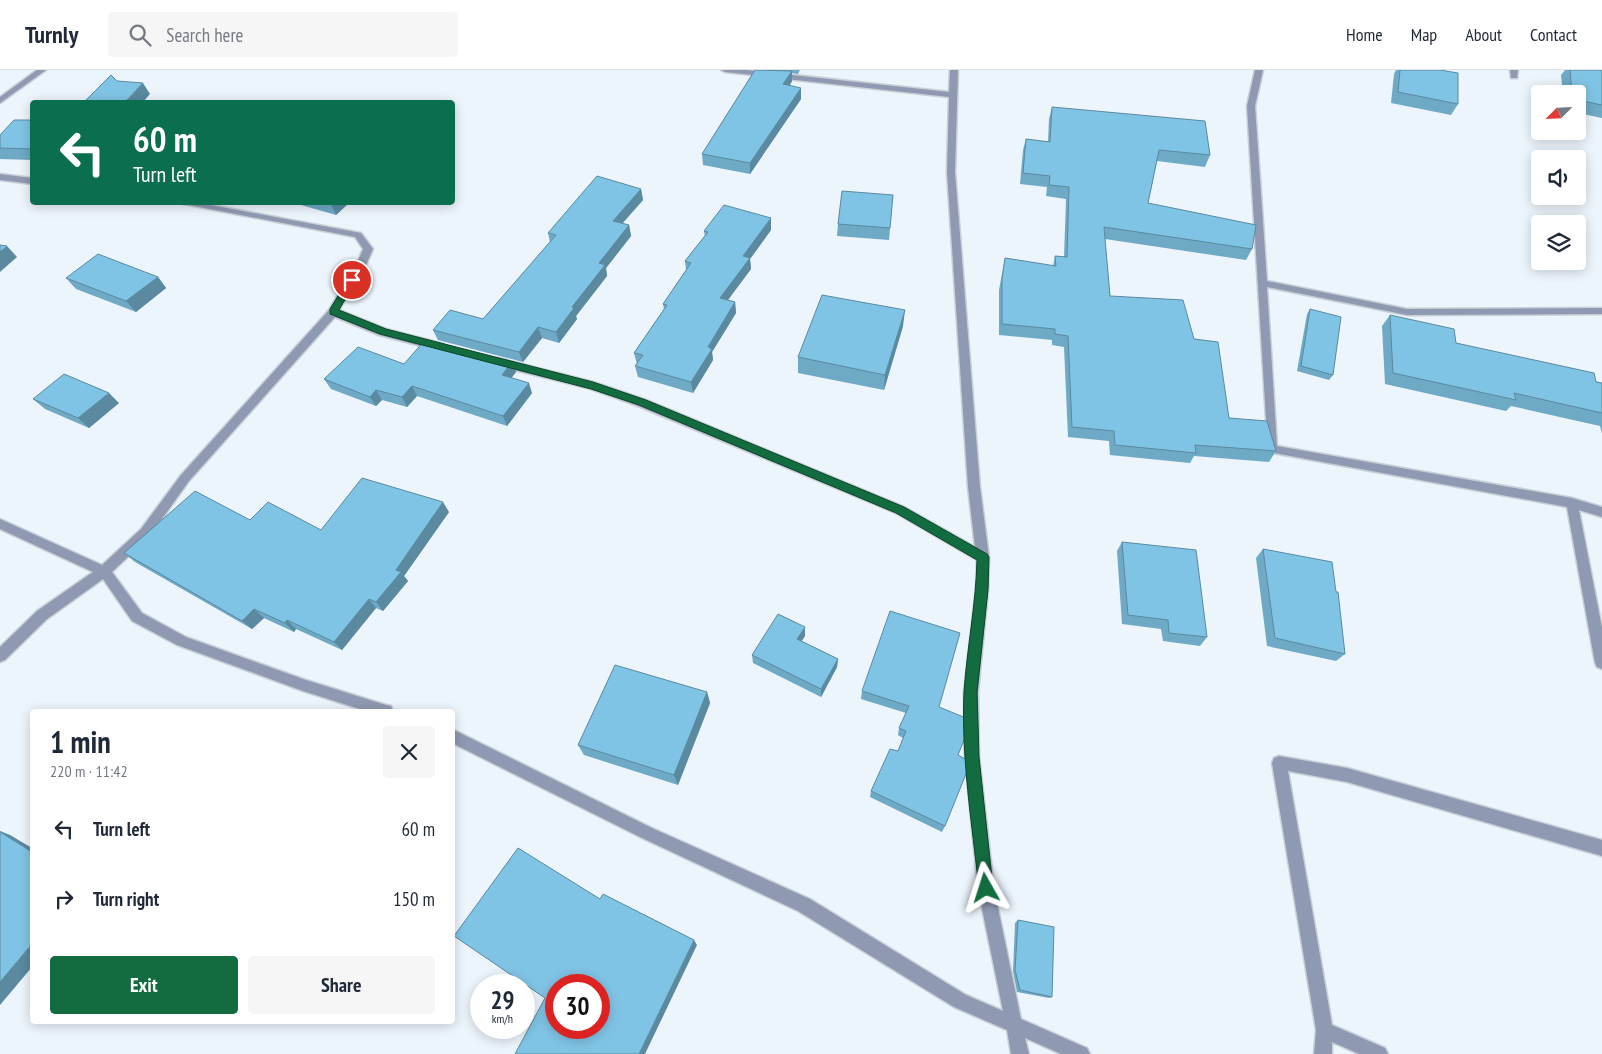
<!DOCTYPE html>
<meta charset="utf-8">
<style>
body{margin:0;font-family:"PT Sans Narrow",sans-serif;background:#f6f6f7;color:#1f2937;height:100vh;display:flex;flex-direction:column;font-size:19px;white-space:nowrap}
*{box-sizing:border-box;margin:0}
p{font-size:16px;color:#747a83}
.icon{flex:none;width:28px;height:28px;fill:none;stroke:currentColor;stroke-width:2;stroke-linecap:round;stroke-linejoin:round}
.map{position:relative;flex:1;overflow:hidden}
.details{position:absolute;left:30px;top:639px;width:425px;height:315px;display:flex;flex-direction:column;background:#fff;border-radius:5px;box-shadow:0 2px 12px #0003}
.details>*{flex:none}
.top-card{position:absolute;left:30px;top:30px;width:425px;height:105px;border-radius:5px;box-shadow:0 2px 12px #0003;background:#0b6e4f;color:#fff;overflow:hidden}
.needle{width:32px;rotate:246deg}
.tools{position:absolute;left:1531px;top:15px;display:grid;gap:10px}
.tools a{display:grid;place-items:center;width:55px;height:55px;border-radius:5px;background:#fff;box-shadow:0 2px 12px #0003;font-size:25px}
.speed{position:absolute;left:470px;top:904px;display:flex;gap:10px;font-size:25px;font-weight:700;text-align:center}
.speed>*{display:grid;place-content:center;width:65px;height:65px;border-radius:50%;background:#fff;box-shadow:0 2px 12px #0003;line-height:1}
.speed small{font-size:12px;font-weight:400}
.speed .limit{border:8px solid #d22;background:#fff;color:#111}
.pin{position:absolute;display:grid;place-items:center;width:42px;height:42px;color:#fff;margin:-21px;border:2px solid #fff;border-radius:50%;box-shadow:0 1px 5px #0007}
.me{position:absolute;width:55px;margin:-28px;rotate:354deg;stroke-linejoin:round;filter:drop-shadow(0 0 4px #0008)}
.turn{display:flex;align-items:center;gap:18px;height:105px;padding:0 20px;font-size:22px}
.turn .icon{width:65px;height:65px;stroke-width:2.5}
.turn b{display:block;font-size:35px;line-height:42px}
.round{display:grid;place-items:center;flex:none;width:52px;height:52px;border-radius:5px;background:#f6f6f7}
.overview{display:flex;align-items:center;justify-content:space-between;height:85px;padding:0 20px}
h1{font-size:30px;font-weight:700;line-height:38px}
.action{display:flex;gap:10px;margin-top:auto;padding:10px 20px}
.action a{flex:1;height:58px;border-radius:5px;background:#126c3f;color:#fff;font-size:20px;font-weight:700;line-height:58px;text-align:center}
.action a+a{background:#f6f6f7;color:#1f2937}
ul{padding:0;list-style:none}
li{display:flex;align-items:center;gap:15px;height:70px;padding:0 20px}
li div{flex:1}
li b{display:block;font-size:19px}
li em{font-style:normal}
header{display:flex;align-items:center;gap:30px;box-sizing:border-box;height:70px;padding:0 25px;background:#fff;border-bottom:1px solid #e0e1e3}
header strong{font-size:24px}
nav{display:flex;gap:28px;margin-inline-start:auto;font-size:18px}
.search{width:350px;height:45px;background:#f6f6f7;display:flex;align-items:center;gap:12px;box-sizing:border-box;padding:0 18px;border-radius:5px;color:#747a83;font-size:19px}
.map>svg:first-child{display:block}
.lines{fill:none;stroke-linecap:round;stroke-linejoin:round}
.minor-casing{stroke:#c8d0d7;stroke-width:3}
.minor{fill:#8f99b1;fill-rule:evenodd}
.wall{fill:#6ea9c5}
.shaded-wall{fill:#5a89a0}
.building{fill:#80c4e5;stroke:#5a89a0;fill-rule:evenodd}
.route{fill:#126c3f;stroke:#0c4629}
</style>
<header>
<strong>Turnly</strong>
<div class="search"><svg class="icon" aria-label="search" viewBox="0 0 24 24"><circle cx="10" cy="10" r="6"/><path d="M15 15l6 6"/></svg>Search here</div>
<nav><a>Home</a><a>Map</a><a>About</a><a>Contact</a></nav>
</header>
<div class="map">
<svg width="1602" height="984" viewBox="0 0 1602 984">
<rect width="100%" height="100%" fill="#ecf4fc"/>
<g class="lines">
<g class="minor-casing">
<g id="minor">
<polygon points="37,0 46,0 0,33 0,27"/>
<polygon points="721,0 747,0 949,22 950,0 958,0 955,102 980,417 989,487 988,520 978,622 979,687 994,819 1021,949 1087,978 1090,984 1061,984 1025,968 1029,984 1011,984 1007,960 954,937 798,841 642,768 452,673 452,659 652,758 810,829 966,925 1003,941 978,819 965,687 964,622 976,520 977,490 896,443 638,336 591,319 498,296 493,292 498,288 593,312 646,330 904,437 975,477 968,417 947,102 949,27 725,2"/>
<polygon points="1255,0 1263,0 1255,36 1267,211 1407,239 1602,238 1602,244 1407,245 1267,217 1277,376 1572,428 1602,437 1602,447 1579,440 1602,558 1602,599 1597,597 1595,593 1567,437 1268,382 1247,36"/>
<polygon points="1510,0 1518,0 1517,8 1511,8"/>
<polygon points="0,104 32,108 32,114 0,110"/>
<polygon points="173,132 195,132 361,163 373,179 366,195 339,240 386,259 444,274 445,277 440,281 379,265 335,247 189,411 149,467 112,502 142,543 186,567 303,609 386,635 391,636 393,641 366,641 303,621 177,575 132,551 103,509 47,549 5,590 0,592 0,577 37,541 93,502 0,459 0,449 102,495 141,459 181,405 329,240 356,195 363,179 355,167"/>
<polygon points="1279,686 1347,698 1602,770 1602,786 1347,712 1288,701 1332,955 1385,978 1388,984 1359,984 1332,972 1332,984 1314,984 1316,960 1272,693 1274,688"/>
</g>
</g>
<use href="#minor" class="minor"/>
</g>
<g class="wall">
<polygon points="755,0 800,0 798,4 792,3 792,11 790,15 801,29 750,104 703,95 702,84"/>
<polygon points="1396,0 1440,0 1458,34 1451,45 1391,33 1394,4"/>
<polygon points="1565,0 1602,0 1602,48 1578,43 1578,24 1563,24 1561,5"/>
<polygon points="1052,37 1210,85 1205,97 1157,91 1148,133 1252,179 1246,190 1105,169 1110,226 1194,269 1229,348 1276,381 1269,392 1194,386 1190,393 1110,385 1109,371 1068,367 1064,277 1052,275 1052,270 999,265 999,220 1005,188 1053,196 1055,186 1064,187 1066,129 1046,126 1047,117 1020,114 1023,80 1026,69 1048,72 1049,49"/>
<polygon points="32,50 32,90 0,89 0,65"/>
<polygon points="641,119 643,130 622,153 629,155 631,166 606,198 607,206 576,246 577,249 559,273 542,268 523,292 438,270 433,260 483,249 550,172 548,163"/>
<polygon points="893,125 889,170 837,166 838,154"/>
<polygon points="294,132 350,132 336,145 294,133"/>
<polygon points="771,160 750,189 751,199 728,230 735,232 736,243 712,282 713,290 693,323 638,307 635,296 637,294 634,283 664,239 663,234 686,200 685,191 705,166 704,161"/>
<polygon points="158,207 166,218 136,242 76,219 66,208"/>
<polygon points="1310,239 1333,305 1329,310 1297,301 1307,244"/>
<polygon points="1390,245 1456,273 1602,313 1602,363 1600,356 1511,336 1506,341 1385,314 1382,256"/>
<polygon points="903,256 884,320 798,303 798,287"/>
<polygon points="512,292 516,302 511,308 532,323 507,356 417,326 407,337 382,330 376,336 331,319 324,309 404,294"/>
<polygon points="33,329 119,333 89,358 45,339"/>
<polygon points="449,442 404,506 408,511 383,541 376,538 342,580 296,559 294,562 264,548 252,559 135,492 124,483 250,450 321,460"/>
<polygon points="1122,472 1207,567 1200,576 1163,571 1161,559 1122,554 1117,481"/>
<polygon points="1263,479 1336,522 1345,584 1336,591 1267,576 1256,488"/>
<polygon points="805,566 801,571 838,589 837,597 821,627 753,593 752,585"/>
<polygon points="862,621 939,637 958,685 945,756 942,762 870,727 871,721 898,681 903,668 898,665 899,658 906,643 861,629"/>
<polygon points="707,622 710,633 678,715 584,685 578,675"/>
<polygon points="1018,850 1052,927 1049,928 1017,922 1013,901 1015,853"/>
</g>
<g class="shaded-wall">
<polygon points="792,1 792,11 784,25 783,14"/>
<polygon points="143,13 150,24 143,32 125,32"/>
<polygon points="801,18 801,29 750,104 750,93"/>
<polygon points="641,119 643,130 615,162 613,151"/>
<polygon points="332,132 350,132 336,145 331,134"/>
<polygon points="771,148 771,160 750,189 751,199 721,239 720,228 743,186"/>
<polygon points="629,155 631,166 606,198 607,206 576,246 577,249 559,273 556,262 599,193"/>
<polygon points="7,176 17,187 0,202 0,182"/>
<polygon points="158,207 166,218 136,242 126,231"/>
<polygon points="735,232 736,243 712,282 713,290 693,323 691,312 708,277"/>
<polygon points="905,240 903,256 884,320 885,305"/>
<polygon points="538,257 542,268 523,292 519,282"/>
<polygon points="512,292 516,302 506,315 502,305"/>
<polygon points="529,313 532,323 507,356 503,346"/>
<polygon points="412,316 417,326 407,337 402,327"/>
<polygon points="376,320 382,330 376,336 370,327"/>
<polygon points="109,323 119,333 89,358 78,348"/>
<polygon points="443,432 449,442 404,506 408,511 383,541 376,532 396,500"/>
<polygon points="369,529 376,538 342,580 334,572"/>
<polygon points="254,539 264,548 252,559 242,551"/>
<polygon points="287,550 296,559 294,562 285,553"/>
<polygon points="805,557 805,566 797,578 797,569"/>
<polygon points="838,589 837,597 821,627 821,619"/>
<polygon points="707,622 710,633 678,715 674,705"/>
<polygon points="0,761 10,765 32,778 32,782 0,762"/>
<polygon points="694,870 697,875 645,984 639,984"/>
<polygon points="32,874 32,897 0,935 0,912"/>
</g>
<g class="building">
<polygon points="755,0 792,1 783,14 801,18 750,93 702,84"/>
<polygon points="1400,0 1440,0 1458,3 1458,34 1398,22"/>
<polygon points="1570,0 1602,0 1602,35 1578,30 1578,24 1572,24"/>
<polygon points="111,5 117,11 143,13 125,32 84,32"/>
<polygon points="1052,37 1205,51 1210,85 1159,80 1148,133 1256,155 1252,179 1104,157 1110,226 1183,230 1194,269 1218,272 1229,348 1267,351 1276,381 1195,375 1196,383 1115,375 1114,361 1072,357 1068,266 1055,264 1055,259 1002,254 1002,209 1005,188 1056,196 1055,186 1067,187 1069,117 1049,115 1050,106 1023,103 1026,69 1050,72"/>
<polygon points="14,50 32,50 32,79 0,78 0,65"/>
<polygon points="597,106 641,119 613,151 629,155 599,193 605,195 572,237 574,238 556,262 538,257 519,282 433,260 450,240 483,249 556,165 548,163"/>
<polygon points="842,121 893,125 890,158 838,154"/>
<polygon points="724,135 771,148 743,186 750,188 720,228 735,232 708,277 712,279 691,312 635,296 643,285 634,283 667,235 663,234 691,193 685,191 708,162 704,161"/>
<polygon points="0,175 7,176 0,182"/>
<polygon points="98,184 158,207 126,231 66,208"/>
<polygon points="822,225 905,240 885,305 798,287"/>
<polygon points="1310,239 1341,247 1333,305 1301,296"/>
<polygon points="1390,245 1454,259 1456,273 1594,303 1596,312 1602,313 1602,343 1514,323 1516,330 1393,303"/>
<polygon points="425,270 512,292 502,305 529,313 503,346 412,316 402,327 376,320 370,327 324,309 358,277 404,294"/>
<polygon points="64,304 109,323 78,348 33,329"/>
<polygon points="362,408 443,432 396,500 401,502 376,532 369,529 334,572 287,550 285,553 254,539 242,551 124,483 195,421 250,450 268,432 321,460"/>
<polygon points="1122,472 1196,480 1207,567 1169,563 1168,550 1128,545"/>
<polygon points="1263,479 1332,492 1336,522 1338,522 1345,584 1275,568"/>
<polygon points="890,541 960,563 939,637 966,648 966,665 958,685 967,690 968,699 945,756 871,721 890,679 898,681 906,661 899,658 909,636 862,621"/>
<polygon points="778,544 805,557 797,569 838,589 821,619 752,585"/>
<polygon points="615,595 707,622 674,705 578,675"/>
<polygon points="0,762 32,782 32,874 0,912"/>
<path d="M 518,778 L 600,829 L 603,824 L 694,870 L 639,984 L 515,984 L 545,928 L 454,866 ZM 556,915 L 599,915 L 599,958 L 556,958 Z"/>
<polygon points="1018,850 1054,857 1052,927 1020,920 1015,900"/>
</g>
<path class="route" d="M 352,207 L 356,210 L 339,240 L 386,259 L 593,312 L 646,330 L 904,437 L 987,484 L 989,487 L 988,520 L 977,622 L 979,687 L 993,818 L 991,824 L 986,826 L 981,824 L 979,818 C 972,754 961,687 964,622 C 967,578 976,534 977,490 L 896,443 L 639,335 L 591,319 L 380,264 L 330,244 L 330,239 L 349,208 Z"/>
</svg>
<div class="tools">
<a><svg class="needle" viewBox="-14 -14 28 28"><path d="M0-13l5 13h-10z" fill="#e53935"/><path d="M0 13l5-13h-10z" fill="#747a83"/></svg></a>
<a><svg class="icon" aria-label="sound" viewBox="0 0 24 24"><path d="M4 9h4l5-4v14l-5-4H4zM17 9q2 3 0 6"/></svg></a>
<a><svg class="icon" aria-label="layers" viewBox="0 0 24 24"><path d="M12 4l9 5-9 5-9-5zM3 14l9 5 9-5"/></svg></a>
</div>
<div class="speed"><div>29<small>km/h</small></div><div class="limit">30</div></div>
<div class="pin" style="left:352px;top:210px;background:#d93025"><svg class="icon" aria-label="arrive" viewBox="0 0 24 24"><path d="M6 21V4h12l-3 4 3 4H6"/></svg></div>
<svg class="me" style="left:986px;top:818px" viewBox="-20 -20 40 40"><path d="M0-17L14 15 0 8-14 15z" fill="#126c3f" stroke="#fff" stroke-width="4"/></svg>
<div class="top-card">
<div class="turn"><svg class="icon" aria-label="left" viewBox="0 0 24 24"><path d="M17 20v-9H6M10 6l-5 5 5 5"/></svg><div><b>60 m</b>Turn left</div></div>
</div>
<section class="details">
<div class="overview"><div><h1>1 min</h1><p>220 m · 11:42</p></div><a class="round"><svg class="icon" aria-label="close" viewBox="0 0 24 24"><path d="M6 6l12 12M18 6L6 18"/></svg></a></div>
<ul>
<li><svg class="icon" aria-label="left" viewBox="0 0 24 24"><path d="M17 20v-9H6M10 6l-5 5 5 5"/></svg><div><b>Turn left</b></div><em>60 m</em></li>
<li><svg class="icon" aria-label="right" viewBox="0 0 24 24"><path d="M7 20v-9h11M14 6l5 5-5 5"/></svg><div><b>Turn right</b></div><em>150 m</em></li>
</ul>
<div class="action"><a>Exit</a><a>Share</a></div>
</section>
</div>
